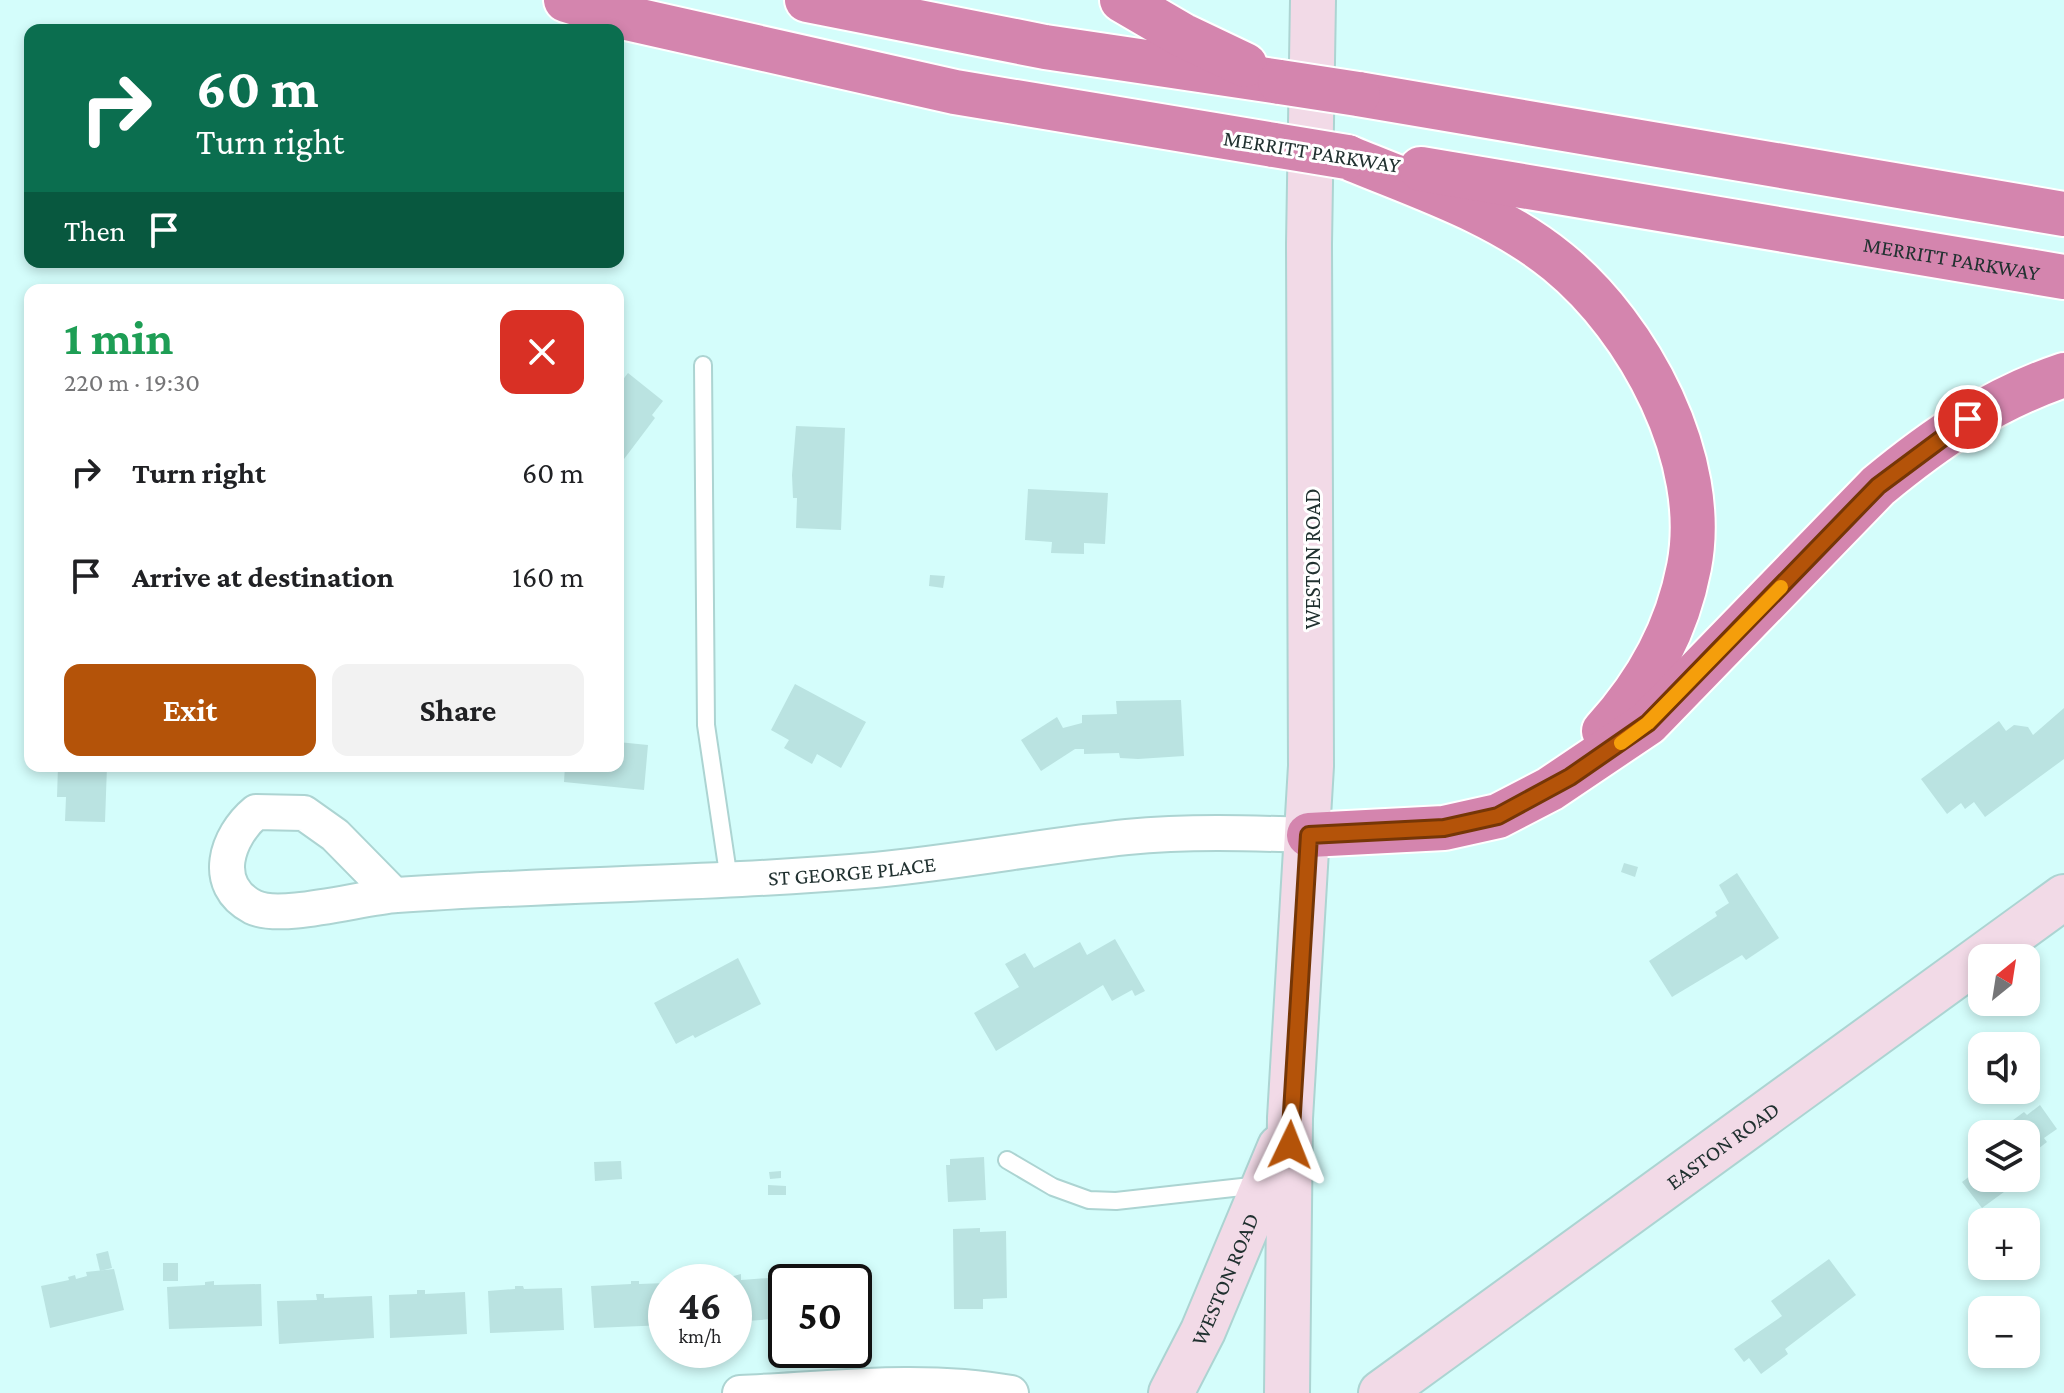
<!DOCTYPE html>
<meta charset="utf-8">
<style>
body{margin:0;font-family:"Crimson Pro",serif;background:#f2f2f2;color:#202124;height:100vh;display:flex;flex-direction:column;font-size:30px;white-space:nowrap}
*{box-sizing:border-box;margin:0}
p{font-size:26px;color:#757577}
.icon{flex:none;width:44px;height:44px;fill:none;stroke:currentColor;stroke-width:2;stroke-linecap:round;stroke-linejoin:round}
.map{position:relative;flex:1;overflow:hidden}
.details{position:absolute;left:24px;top:284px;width:600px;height:488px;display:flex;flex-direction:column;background:#fff;border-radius:16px;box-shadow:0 4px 12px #0003}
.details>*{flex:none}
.guide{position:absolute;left:24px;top:24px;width:600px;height:244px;border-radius:16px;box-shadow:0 4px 12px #0003;background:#0b6e4f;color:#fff;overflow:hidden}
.needle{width:52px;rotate:30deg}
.controls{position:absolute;left:1968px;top:944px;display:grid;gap:16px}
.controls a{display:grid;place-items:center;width:72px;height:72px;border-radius:16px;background:#fff;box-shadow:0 4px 12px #0003;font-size:40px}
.speed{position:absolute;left:648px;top:1264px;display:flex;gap:16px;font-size:40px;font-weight:700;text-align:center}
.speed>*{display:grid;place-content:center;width:104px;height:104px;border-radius:50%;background:#fff;box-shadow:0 4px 12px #0003;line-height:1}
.speed small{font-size:20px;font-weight:400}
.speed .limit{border:4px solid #111;border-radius:12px;background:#fff;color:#111}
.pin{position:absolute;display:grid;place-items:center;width:68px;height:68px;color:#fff;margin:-34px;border:4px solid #fff;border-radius:50%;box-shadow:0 2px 8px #0007}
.me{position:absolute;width:88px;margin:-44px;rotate:2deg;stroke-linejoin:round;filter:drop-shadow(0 0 6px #0008)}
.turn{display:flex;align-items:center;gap:28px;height:168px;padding:0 40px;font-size:36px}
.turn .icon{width:104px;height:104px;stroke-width:2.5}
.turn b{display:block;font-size:56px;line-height:68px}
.then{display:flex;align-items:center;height:76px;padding:0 40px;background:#0003;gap:16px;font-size:30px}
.round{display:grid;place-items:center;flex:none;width:84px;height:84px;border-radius:16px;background:#f2f2f2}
.overview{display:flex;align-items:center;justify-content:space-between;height:136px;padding:0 40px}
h1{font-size:48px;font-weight:700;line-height:60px;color:#1e9e55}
.button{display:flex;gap:16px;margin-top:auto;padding:16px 40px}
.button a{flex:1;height:92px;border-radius:16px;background:#b45309;color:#fff;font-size:32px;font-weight:700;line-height:92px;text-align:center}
.button a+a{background:#f2f2f2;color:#202124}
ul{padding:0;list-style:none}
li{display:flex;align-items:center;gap:24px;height:104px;padding:0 40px}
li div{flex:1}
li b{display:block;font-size:30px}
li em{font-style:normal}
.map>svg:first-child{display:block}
.building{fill:#bae3e1}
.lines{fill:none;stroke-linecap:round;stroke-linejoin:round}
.service-casing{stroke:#acd4d2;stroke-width:20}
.minor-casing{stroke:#acd4d2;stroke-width:38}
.secondary-casing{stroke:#acd4d2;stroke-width:48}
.motorway-casing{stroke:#fff;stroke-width:48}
.service{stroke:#fff;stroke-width:16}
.minor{stroke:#fff;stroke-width:34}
.secondary{stroke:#f2dae7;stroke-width:44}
.motorway{stroke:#d485ae;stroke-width:44}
.motorway-bridge-casing{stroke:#fff;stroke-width:48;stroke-linecap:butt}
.motorway-bridge{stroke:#d485ae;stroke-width:44}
.route-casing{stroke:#753606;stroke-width:20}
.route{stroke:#b45309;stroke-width:14}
.slow{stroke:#f59e0b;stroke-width:14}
.labels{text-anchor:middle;stroke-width:6;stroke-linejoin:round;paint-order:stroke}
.street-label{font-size:22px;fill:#213130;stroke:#fff}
</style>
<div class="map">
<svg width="2064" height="1393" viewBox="0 0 2064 1393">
<rect width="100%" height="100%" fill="#d4fdfb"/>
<g class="building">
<polygon points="628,373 663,401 652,415 655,418 618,467 618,386"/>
<polygon points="796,426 845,428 841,530 796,528 797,498 793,498 792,475"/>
<polygon points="1028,489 1108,493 1105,544 1084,543 1084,554 1051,553 1052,542 1025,540"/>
<polygon points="930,575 945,576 943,588 929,586"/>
<polygon points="795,684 866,722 841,768 817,754 812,764 784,748 789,740 771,730"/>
<polygon points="1181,700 1184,756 1138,759 1120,758 1119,753 1084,754 1084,749 1075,749 1041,771 1021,740 1057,717 1063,728 1082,723 1082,715 1117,714 1116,701"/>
<polygon points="2064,708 2064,759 1985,817 1974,802 1965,809 1961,803 1947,814 1921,779 1999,721 2006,731 2014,725 2028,727 2033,735"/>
<polygon points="618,742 648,745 644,790 564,782 565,766 618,766"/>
<polygon points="58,766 107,766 105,822 65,821 66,797 57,797"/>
<polygon points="1624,863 1638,867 1635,877 1621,872"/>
<polygon points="1737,873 1779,938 1746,960 1742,955 1672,997 1649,961 1717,916 1715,912 1729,903 1719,885"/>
<polygon points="1115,939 1145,991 1135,996 1132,990 1112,1001 1103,985 996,1051 974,1013 1019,987 1005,964 1025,953 1034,968 1080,942 1087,955"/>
<polygon points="738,958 761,1004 695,1038 693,1035 676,1044 654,1003"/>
<polygon points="2040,1105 2057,1129 2044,1138 2047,1142 2026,1158 2026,1134 1994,1134 2024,1112 2027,1115"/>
<polygon points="984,1157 986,1200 948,1202 946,1165 950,1165 950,1159"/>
<polygon points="621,1161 622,1179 595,1181 594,1162"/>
<polygon points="1982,1167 1982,1178 2009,1178 2003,1183 2008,1189 1982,1208 1962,1182"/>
<polygon points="781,1171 781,1178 770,1179 769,1172"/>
<polygon points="768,1185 786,1186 786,1195 768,1195"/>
<polygon points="980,1228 980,1232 1006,1231 1007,1298 983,1299 983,1309 954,1309 953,1229"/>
<polygon points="108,1251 112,1268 100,1271 96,1254"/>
<polygon points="1829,1259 1856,1295 1785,1349 1788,1354 1761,1374 1749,1358 1744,1362 1734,1349 1782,1316 1771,1301"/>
<rect x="163" y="1263" width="15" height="18"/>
<polygon points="114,1269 124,1310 50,1328 41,1286 69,1280 68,1277 75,1275 76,1279 87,1276 86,1272"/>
<polygon points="741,1274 741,1280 769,1278 772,1319 734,1322 734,1282 719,1280"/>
<polygon points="214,1281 214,1285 261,1284 262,1326 169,1329 167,1287 205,1285 205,1282"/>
<polygon points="631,1281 639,1281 639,1284 666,1283 666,1325 594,1328 591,1286 631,1284"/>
<polygon points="515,1286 523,1286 524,1289 562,1288 564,1330 490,1333 488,1291 515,1289"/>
<polygon points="417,1290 425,1290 425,1294 465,1292 467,1334 390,1338 389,1295 417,1294"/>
<polygon points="316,1294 324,1294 324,1298 372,1296 374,1338 279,1344 277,1301 317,1300"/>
</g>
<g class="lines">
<g class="service-casing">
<g id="service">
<polyline points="703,365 706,725 729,880"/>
<polyline points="1007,1160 1053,1187 1089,1200 1116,1201 1260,1185"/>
</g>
</g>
<g class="minor-casing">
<g id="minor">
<path id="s1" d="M 394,895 L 335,835 L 304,813 L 256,812 C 227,836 210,885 253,907 C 281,921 363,897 397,895 C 556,884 716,884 875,870 C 959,862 1043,846 1127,837 C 1187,831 1249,833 1309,835"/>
<path d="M 740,1393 C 829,1389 923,1377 1011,1393"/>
</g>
</g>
<g class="secondary-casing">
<g id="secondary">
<path id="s2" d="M 1171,1393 L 1203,1331 L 1280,1147"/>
<polyline points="1287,1393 1290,1118 1311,766 1309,244 1313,0"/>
<path id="s3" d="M 1381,1393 L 2064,897"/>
</g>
</g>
<g class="motorway-casing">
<g id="motorway">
<polyline points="566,0 618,16 955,92 1274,145"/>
<polyline points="807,0 1045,47 1280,82"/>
<polyline points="1122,0 1182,35 1245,65"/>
<polyline points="1358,94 2064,214"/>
<path d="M 1347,157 C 1419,187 1497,212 1558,262 C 1639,328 1710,460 1689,567 C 1677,630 1647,684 1604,731"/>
<path id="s4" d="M 1421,169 L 2064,277"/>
<path d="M 1309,835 L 1444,828 L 1498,816 L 1550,789 L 1648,723 L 1878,486 C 1936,438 1993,399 2064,375"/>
</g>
</g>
<use href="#service" class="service"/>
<use href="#minor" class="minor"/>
<use href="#secondary" class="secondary"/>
<use href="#motorway" class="motorway"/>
<g class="motorway-bridge-casing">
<g id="motorway-bridge">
<polyline points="1280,82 1358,94"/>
<polyline points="1274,145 1347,157"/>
</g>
</g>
<use href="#motorway-bridge" class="motorway-bridge"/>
</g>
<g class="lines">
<g class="route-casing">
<polyline id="route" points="1290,1145 1309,835 1444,828 1498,816 1570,777 1648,723 1878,486 1968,419"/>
</g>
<use href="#route" class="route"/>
<polyline class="slow" points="1621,743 1648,723 1781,587"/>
</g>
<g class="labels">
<g class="street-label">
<text transform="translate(1312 151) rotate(9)" y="8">MERRITT PARKWAY</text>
<text dy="8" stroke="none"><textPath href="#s4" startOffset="538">MERRITT PARKWAY</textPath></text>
<text transform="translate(1312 559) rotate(-90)" y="8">WESTON ROAD</text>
<text dy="8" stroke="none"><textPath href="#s1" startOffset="886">ST GEORGE PLACE</textPath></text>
<text dy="8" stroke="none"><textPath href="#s3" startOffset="422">EASTON ROAD</textPath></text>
<text dy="8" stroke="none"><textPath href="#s2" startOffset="126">WESTON ROAD</textPath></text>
</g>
</g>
</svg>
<div class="controls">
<a><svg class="needle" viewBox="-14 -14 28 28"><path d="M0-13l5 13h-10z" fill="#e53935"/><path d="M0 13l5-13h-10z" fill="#757577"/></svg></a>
<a><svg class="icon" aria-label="sound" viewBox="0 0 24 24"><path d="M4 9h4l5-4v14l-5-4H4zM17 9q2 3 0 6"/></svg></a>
<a><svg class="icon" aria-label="layers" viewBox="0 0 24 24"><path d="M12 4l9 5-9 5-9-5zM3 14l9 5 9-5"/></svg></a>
<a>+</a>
<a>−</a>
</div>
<div class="speed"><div>46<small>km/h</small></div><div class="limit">50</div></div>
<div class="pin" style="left:1968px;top:419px;background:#d93025"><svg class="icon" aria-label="arrive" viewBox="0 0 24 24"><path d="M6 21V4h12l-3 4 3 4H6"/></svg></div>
<svg class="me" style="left:1290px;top:1145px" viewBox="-20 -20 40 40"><path d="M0-17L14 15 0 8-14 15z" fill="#b45309" stroke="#fff" stroke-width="4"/></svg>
<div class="guide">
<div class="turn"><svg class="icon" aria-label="right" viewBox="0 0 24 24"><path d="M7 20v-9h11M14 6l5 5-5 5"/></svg><div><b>60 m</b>Turn right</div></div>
<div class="then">Then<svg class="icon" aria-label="arrive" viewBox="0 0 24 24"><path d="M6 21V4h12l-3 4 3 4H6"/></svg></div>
</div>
<section class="details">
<div class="overview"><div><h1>1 min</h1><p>220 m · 19:30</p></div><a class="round" style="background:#d93025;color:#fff"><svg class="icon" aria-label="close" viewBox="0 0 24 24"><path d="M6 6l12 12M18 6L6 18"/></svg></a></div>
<ul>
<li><svg class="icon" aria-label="right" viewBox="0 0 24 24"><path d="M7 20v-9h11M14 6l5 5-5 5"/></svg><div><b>Turn right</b></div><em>60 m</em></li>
<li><svg class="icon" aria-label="arrive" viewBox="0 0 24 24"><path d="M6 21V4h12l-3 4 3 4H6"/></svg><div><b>Arrive at destination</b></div><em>160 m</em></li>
</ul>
<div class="button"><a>Exit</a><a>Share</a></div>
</section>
</div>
